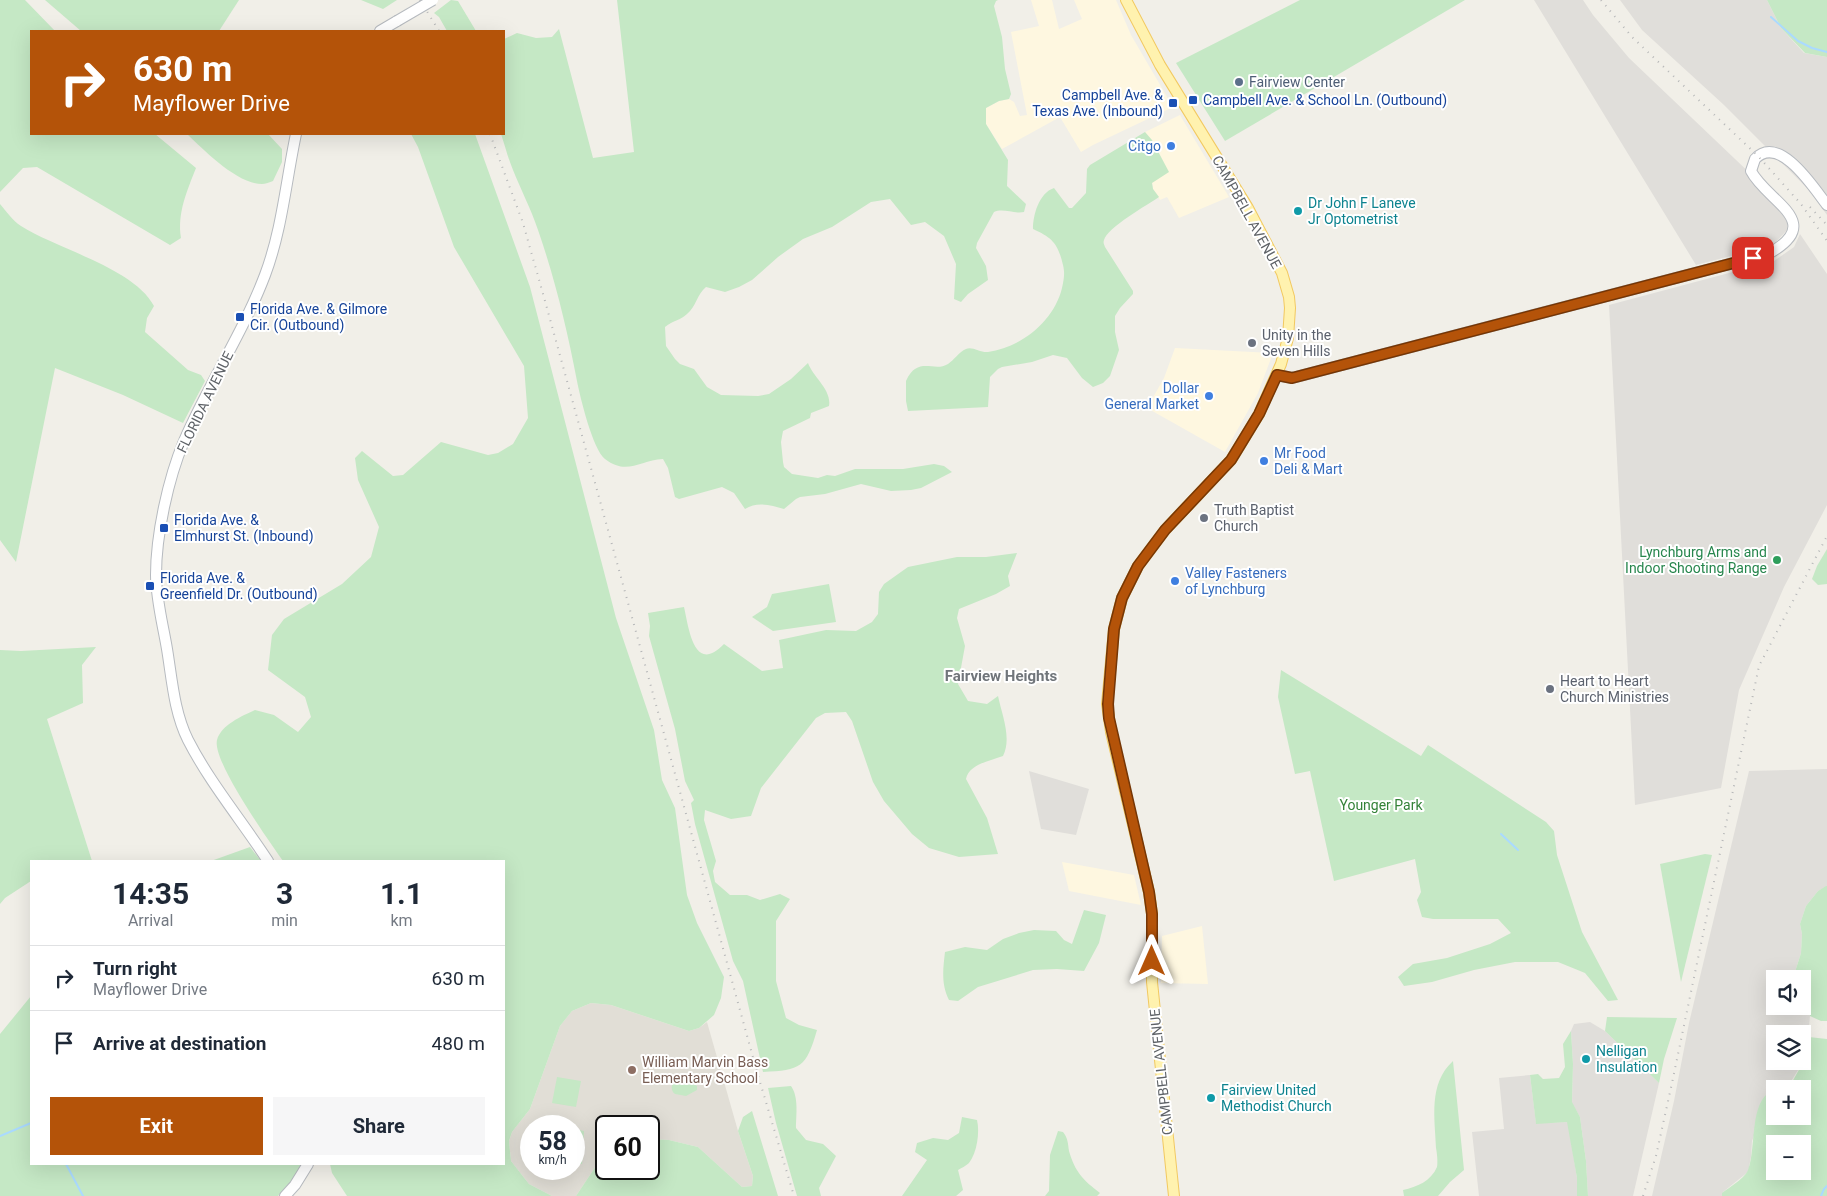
<!DOCTYPE html>
<meta charset="utf-8">
<style>
body{margin:0;font-family:Roboto,sans-serif;background:#f6f6f7;color:#1f2937;height:100vh;display:flex;flex-direction:column;font-size:19px;white-space:nowrap}
*{box-sizing:border-box;margin:0}
p{font-size:16px;color:#747a83}
.icon{flex:none;width:28px;height:28px;fill:none;stroke:currentColor;stroke-width:2;stroke-linecap:round;stroke-linejoin:round}
.map{position:relative;flex:1;overflow:hidden}
.sheet{position:absolute;left:30px;top:860px;width:475px;height:305px;display:flex;flex-direction:column;background:#fff;border-radius:0px;box-shadow:0 5px 20px #0002}
.sheet>*{flex:none}
.guide{position:absolute;left:30px;top:30px;width:475px;height:105px;border-radius:0px;box-shadow:0 5px 20px #0002;background:#b45309;color:#fff;overflow:hidden}
.fabs{position:absolute;left:1766px;top:970px;display:grid;gap:10px}
.fabs a{display:grid;place-items:center;width:45px;height:45px;border-radius:0px;background:#fff;box-shadow:0 5px 20px #0002;font-size:25px}
.speed{position:absolute;left:520px;top:1115px;display:flex;gap:10px;font-size:25px;font-weight:700;text-align:center}
.speed>*{display:grid;place-content:center;width:65px;height:65px;border-radius:50%;background:#fff;box-shadow:0 5px 20px #0002;line-height:1}
.speed small{font-size:12px;font-weight:400}
.speed .limit{border:2px solid #111;border-radius:8px;background:#fff;color:#111}
.pin{position:absolute;display:grid;place-items:center;width:42px;height:42px;color:#fff;margin:-21px;border-radius:10px;box-shadow:0 2px 8px #0006}
.me{position:absolute;width:55px;margin:-28px;rotate:0deg;stroke-linejoin:round;filter:drop-shadow(0 0 4px #0008)}
.turn{display:flex;align-items:center;gap:18px;height:105px;padding:0 20px;font-size:22px}
.turn .icon{width:65px;height:65px;stroke-width:2.5}
.turn b{display:block;font-size:35px;line-height:42px}
.eta{display:flex;justify-content:space-evenly;align-items:center;height:85px;text-align:center}
.eta b{font-size:30px;font-weight:700;line-height:35px}
.button{display:flex;gap:10px;margin-top:auto;padding:10px 20px}
.button a{flex:1;height:58px;border-radius:0px;background:#b45309;color:#fff;font-size:20px;font-weight:700;line-height:58px;text-align:center}
.button a+a{background:#f6f6f7;color:#1f2937}
ul{padding:0;list-style:none}
li{display:flex;align-items:center;gap:15px;height:65px;padding:0 20px;border-top:1px solid #e0e1e3}
li div{flex:1}
li b{display:block;font-size:19px}
li em{font-style:normal}
.map>svg:first-child{display:block}
.commercial{fill:#fef7e0}
.industrial{fill:#e0deda;fill-rule:evenodd}
.education{fill:#e1ded6;fill-rule:evenodd}
.green{fill:#c5e8c5;fill-rule:evenodd}
.lines{fill:none;stroke-linecap:round;stroke-linejoin:round}
.stream{stroke:#aadaff;stroke-width:2}
.secondary-casing{stroke:#b6babf;stroke-width:12}
.primary-casing{stroke:#f2c960;stroke-width:12}
.secondary{stroke:#fff;stroke-width:10}
.primary{stroke:#fff2af;stroke-width:10}
.rail{stroke:#b6b7b8;stroke-width:2;stroke-dasharray:1 6;stroke-linecap:butt}
.secondary-bridge-casing{stroke:#b6babf;stroke-width:12;stroke-linecap:butt}
.secondary-bridge{stroke:#fff;stroke-width:10}
.route-casing{stroke:#753606;stroke-width:12}
.route{stroke:#b45309;stroke-width:9}
.service-dot{fill:#5c6f8a;stroke:#fff;stroke-width:2}
.transit-dot{fill:#1a4fb4;stroke:#fff;stroke-width:2}
.shop-dot{fill:#3f7fe0;stroke:#fff;stroke-width:2}
.culture-dot{fill:#0f9aa8;stroke:#fff;stroke-width:2}
.worship-dot{fill:#6b7280;stroke:#fff;stroke-width:2}
.leisure-dot{fill:#2e9e5b;stroke:#fff;stroke-width:2}
.education-dot{fill:#8d6e63;stroke:#fff;stroke-width:2}
.labels{text-anchor:middle;stroke-width:4;stroke-linejoin:round;paint-order:stroke}
.service-label{font-size:14px;fill:#4e5e75;stroke:#fff;text-anchor:start}
.transit-label{font-size:14px;fill:#164399;stroke:#fff;text-anchor:start}
.shop-label{font-size:14px;fill:#366cbe;stroke:#fff;text-anchor:end}
.culture-label{font-size:14px;fill:#0d838f;stroke:#fff;text-anchor:start}
.street-label{font-size:14px;fill:#5f6368;stroke:#fff}
.worship-label{font-size:14px;fill:#5b616d;stroke:#fff;text-anchor:start}
.leisure-label{font-size:14px;fill:#27864d;stroke:#fff;text-anchor:end}
.park-label{font-size:14px;fill:#348238;stroke:#fff}
.education-label{font-size:14px;fill:#785e54;stroke:#fff;text-anchor:start}
.neighbourhood-label{font-size:15px;font-weight:bold;fill:#70757a;stroke:#fff}
</style>
<div class="map">
<svg width="1827" height="1196" viewBox="0 0 1827 1196">
<rect width="100%" height="100%" fill="#f1efe8"/>
<g class="commercial">
<polygon points="1031,0 1052,0 1059,29 1082,19 1074,0 1116,0 1131,35 1173,107 1093,145 1081,152 1060,117 1002,149 986,124 986,108 999,101 1009,99 1014,102 1020,116 1027,115 1011,32 1039,26"/>
<polygon points="1180,115 1229,197 1179,218 1167,197 1160,200 1153,189 1145,132"/>
<polygon points="1175,348 1273,353 1258,393 1225,452 1147,408 1164,378"/>
<polygon points="1062,862 1134,875 1141,905 1069,891"/>
<polygon points="1202,926 1208,984 1161,983 1162,936"/>
</g>
<g class="industrial">
<polygon points="1534,0 1583,0 1593,15 1629,58 1756,179 1789,215 1787,230 1775,243 1758,249 1696,265"/>
<polygon points="1620,0 1767,0 1781,28 1804,53 1827,57 1827,215 1808,189 1724,105 1642,30"/>
<polygon points="1800,234 1827,274 1827,505 1784,587 1739,690 1721,788 1635,805 1609,305 1774,261 1794,247"/>
<path d="M 1827,769 L 1827,886 L 1818,891 L 1806,906 L 1800,924 L 1802,934 L 1801,953 L 1795,972 L 1798,979 L 1775,979 L 1775,1006 L 1802,1006 L 1803,994 L 1810,1016 L 1806,1057 L 1787,1088 L 1772,1090 L 1752,1141 L 1751,1157 L 1748,1172 L 1723,1192 L 1722,1196 L 1652,1196 L 1674,1101 L 1689,1023 L 1749,771 ZM 1775,1034 L 1802,1034 L 1802,1061 L 1775,1061 Z"/>
<polygon points="1029,771 1089,789 1076,835 1041,829"/>
<polygon points="1590,1022 1605,1031 1659,1083 1633,1196 1588,1196 1586,1161 1580,1117 1572,1103 1573,1064 1571,1031 1574,1024"/>
<polygon points="1530,1075 1536,1123 1568,1122 1577,1178 1577,1196 1479,1196 1472,1132 1504,1129 1499,1078"/>
</g>
<path class="education" d="M 591,1003 L 611,1005 L 689,1031 L 699,1028 L 707,1022 L 738,1131 L 753,1176 L 752,1186 L 742,1187 L 698,1147 L 669,1140 L 649,1139 L 649,1126 L 606,1126 L 606,1155 L 596,1166 L 576,1196 L 552,1196 L 529,1184 L 511,1161 L 509,1141 L 512,1132 L 530,1109 L 560,1026 L 572,1011 ZM 531,1126 L 574,1126 L 574,1169 L 531,1169 Z"/>
<g class="green">
<path d="M 0,0 L 25,0 L 55,31 L 31,31 L 31,134 L 155,134 L 196,168 C 187,191 177,213 181,238 L 170,245 L 37,167 L 23,168 L 0,192 Z"/>
<polygon points="45,0 239,0 219,31 81,31"/>
<polygon points="361,0 397,0 383,9"/>
<polygon points="451,0 458,1 476,31 447,31 439,17 434,13"/>
<path d="M 617,0 L 998,0 L 996,1 L 994,6 L 1002,37 L 1005,69 L 1011,94 L 1009,99 L 999,101 L 986,108 L 986,124 L 1008,160 L 1007,186 L 1026,204 L 1024,212 C 1014,214 1003,208 994,212 L 977,243 L 976,248 L 986,266 L 988,280 L 968,294 L 961,302 L 954,299 L 956,264 L 944,236 L 925,222 L 911,225 L 890,199 L 871,202 L 832,227 L 803,239 L 778,257 L 752,280 L 739,287 L 725,292 L 706,287 C 697,294 696,307 687,314 C 681,320 672,321 665,327 L 666,346 L 675,359 L 680,364 L 694,369 L 707,387 L 721,395 L 758,396 L 769,394 L 791,379 L 808,363 C 813,377 832,390 829,406 L 811,413 L 810,418 L 783,431 L 781,442 L 783,462 L 784,467 L 792,474 L 818,478 L 827,475 L 835,476 L 855,469 L 903,469 L 934,464 L 944,466 L 952,472 L 921,488 L 911,490 L 891,491 L 861,484 L 825,494 L 800,497 L 796,499 L 784,509 C 771,505 757,501 745,509 L 734,493 L 722,487 L 679,499 L 675,497 L 668,468 L 663,459 C 640,460 627,476 605,459 C 593,450 580,397 577,381 C 567,329 555,279 538,230 C 531,209 521,190 513,170 C 508,158 505,146 501,134 L 504,134 L 504,39 L 517,33 L 536,38 L 552,37 L 559,29 L 593,158 L 634,152 Z"/>
<polygon points="1300,0 1465,0 1225,141 1176,63"/>
<polygon points="1767,0 1827,0 1827,57 1805,53 1781,28"/>
<path d="M 1145,132 L 1152,140 L 1169,172 L 1152,183 L 1153,189 L 1159,197 C 1147,205 1107,228 1104,240 C 1103,243 1104,244 1105,247 L 1133,291 L 1133,294 L 1120,308 L 1115,316 L 1115,332 L 1119,350 L 1110,376 L 1103,383 L 1093,387 L 1082,378 L 1067,358 L 1053,355 L 1032,362 L 1002,367 L 998,369 L 990,377 L 988,407 L 908,411 L 906,401 L 906,381 C 918,355 934,373 948,364 C 954,360 959,352 966,349 C 972,346 981,353 988,352 C 1022,347 1054,321 1062,288 C 1064,279 1065,273 1063,265 C 1058,244 1053,238 1033,229 C 1033,215 1039,193 1054,188 L 1069,208 L 1072,208 L 1086,193 L 1087,169 L 1090,165 Z"/>
<path d="M 187,134 L 268,134 L 282,149 L 282,162 L 273,181 C 270,182 265,184 262,184 C 237,184 204,150 187,134 Z"/>
<path d="M 411,134 L 475,134 L 530,287 L 616,618 L 654,730 L 662,780 L 675,808 L 687,895 L 697,923 L 724,977 L 721,998 L 714,1015 L 699,1028 L 689,1031 L 611,1005 L 591,1003 L 572,1011 L 560,1026 L 530,1109 L 512,1132 L 509,1141 L 511,1161 L 529,1184 L 552,1196 L 347,1196 L 332,1173 L 330,1164 L 504,1164 L 504,861 L 283,861 C 269,841 212,761 217,740 C 221,725 242,716 255,710 L 274,715 L 298,732 L 311,717 L 305,697 L 268,670 L 272,635 L 284,619 L 342,584 L 371,557 L 379,527 L 358,480 L 355,458 L 362,451 L 393,476 L 403,475 L 441,442 L 488,455 L 498,453 L 513,444 L 528,418 L 524,366 L 454,247 L 418,147 Z"/>
<path d="M 0,204 C 6,211 13,221 21,226 C 57,249 134,268 154,306 L 147,318 L 145,332 L 188,370 L 201,375 L 205,381 L 183,423 L 123,395 L 55,368 L 16,562 L 0,540 Z"/>
<polygon points="1827,549 1827,584 1818,585 1812,579 1817,566"/>
<path d="M 1017,553 L 1008,576 L 1010,586 L 996,594 L 959,609 L 957,618 L 965,646 L 958,684 L 968,701 L 987,704 L 998,696 C 1002,715 1012,738 1003,756 C 990,761 969,764 966,779 L 987,818 L 998,854 L 959,857 L 929,848 L 912,834 L 884,801 L 873,782 L 852,721 L 846,712 L 825,713 L 816,718 L 761,788 L 751,816 L 731,819 L 705,810 L 704,820 L 716,861 L 713,871 L 715,882 L 730,895 L 747,895 L 760,900 L 780,894 L 790,899 L 776,921 L 776,981 L 786,1018 L 799,1025 L 817,1030 C 806,1068 801,1070 763,1072 L 743,981 L 733,961 L 695,824 L 691,803 L 694,800 L 685,781 L 675,729 L 649,636 L 650,626 L 648,613 L 684,607 C 689,629 694,675 724,644 L 762,671 L 783,668 L 779,640 L 826,630 L 856,631 L 872,622 L 878,614 L 879,592 L 884,584 L 908,567 L 957,557 L 986,557 Z"/>
<polygon points="829,584 836,622 773,631 752,617 767,607 772,594"/>
<polygon points="96,647 82,665 83,703 47,719 92,861 31,861 31,881 5,898 0,904 0,650 21,651"/>
<polygon points="1281,670 1421,756 1428,745 1546,822 1554,831 1557,855 1582,932 1618,1000 1608,1001 1585,973 1558,962 1515,962 1474,970 1432,982 1404,986 1398,977 1413,964 1447,958 1490,944 1511,933 1498,919 1433,919 1422,917 1417,900 1421,892 1415,859 1334,881 1310,771 1295,774 1278,697"/>
<polygon points="250,847 261,861 211,861"/>
<polygon points="1705,854 1712,855 1681,982 1660,864"/>
<polygon points="1826,886 1827,886 1827,1021 1821,1021 1810,1016 1803,994 1802,979 1798,979 1795,972 1801,953 1802,934 1800,924 1806,906 1818,891"/>
<path d="M 1084,910 L 1106,915 L 1099,943 L 1084,971 L 1057,969 L 1033,970 L 978,987 L 958,1001 L 949,1000 C 941,984 943,969 945,952 L 965,947 L 987,950 L 1003,939 L 1019,933 L 1034,930 L 1056,931 L 1064,940 L 1072,944 Z"/>
<polygon points="31,996 31,1164 302,1164 290,1183 278,1196 0,1196 0,1034"/>
<polygon points="1607,1017 1677,1018 1664,1059 1659,1083 1605,1031"/>
<polygon points="1571,1031 1573,1064 1572,1102 1580,1117 1586,1161 1588,1196 1577,1196 1577,1178 1567,1122 1536,1124 1530,1075 1538,1074 1543,1079 1559,1078 1565,1067 1563,1044"/>
<path d="M 1809,1037 L 1827,1039 L 1827,1196 L 1722,1196 L 1722,1193 C 1729,1188 1746,1177 1748,1170 C 1757,1150 1748,1097 1775,1090 L 1775,1116 L 1802,1116 L 1802,1089 L 1780,1089 L 1787,1088 L 1791,1084 L 1806,1057 ZM 1775,1144 L 1802,1144 L 1802,1171 L 1775,1171 Z"/>
<path d="M 1453,1061 L 1464,1170 L 1450,1182 L 1438,1196 L 1404,1196 L 1403,1190 C 1417,1187 1431,1181 1437,1167 C 1438,1162 1437,1153 1436,1148 C 1435,1118 1428,1084 1453,1061 Z"/>
<polygon points="557,1077 581,1081 576,1107 552,1103"/>
<path d="M 682,1078 L 697,1086 L 697,1090 L 686,1096 L 675,1094 C 670,1090 671,1084 676,1079 Z"/>
<path d="M 791,1086 C 799,1097 796,1115 796,1128 L 806,1140 L 823,1144 L 836,1156 L 819,1188 L 821,1196 L 797,1196 L 776,1123 L 768,1088 Z"/>
<polygon points="752,1111 778,1196 576,1196 596,1166 606,1155 606,1169 649,1169 649,1139 669,1140 698,1147 742,1187 752,1186 753,1176 738,1131 743,1117"/>
<path d="M 962,1117 L 977,1120 C 980,1132 977,1153 969,1163 C 966,1166 961,1168 958,1170 L 963,1190 L 956,1196 L 902,1196 L 927,1160 L 915,1152 L 917,1143 L 933,1138 L 948,1140 L 959,1133 Z"/>
<polygon points="574,1129 584,1131 582,1164 574,1164"/>
<path d="M 1058,1131 L 1063,1132 C 1068,1138 1068,1144 1069,1151 C 1075,1172 1083,1180 1100,1193 L 1097,1196 L 1045,1196 L 1049,1191 L 1050,1155 Z"/>
</g>
<g class="lines">
<g class="stream">
<polyline points="1771,17 1798,41 1812,48 1827,52"/>
<polyline points="1501,834 1518,850"/>
<polyline points="0,1136 31,1123"/>
<polyline points="66,1164 83,1196"/>
<polyline points="1821,1196 1824,1189 1827,1186"/>
</g>
<g class="secondary-casing">
<g id="secondary">
<polyline points="380,31 397,21"/>
<path d="M 1277,375 L 1292,378 L 1768,254 C 1827,222 1767,202 1751,171 L 1755,159 C 1779,133 1814,188 1827,205"/>
<path d="M 268,861 C 242,821 210,783 188,740 C 174,712 172,679 167,649 C 163,625 156,599 156,575 C 156,535 168,479 184,441 C 208,385 243,333 265,275 C 282,230 286,181 296,134"/>
<polyline points="285,1196 295,1185 308,1164"/>
</g>
</g>
<g class="primary-casing">
<polyline id="primary" points="1126,0 1160,65 1248,208 1282,273 1289,297 1290,308 1288,338 1281,364 1259,414 1231,460 1165,530 1138,566 1122,598 1114,629 1107,704 1111,732 1149,892 1152,914 1152,982 1174,1196"/>
</g>
<use href="#secondary" class="secondary"/>
<use href="#primary" class="primary"/>
<g class="rail">
<polyline points="420,0 439,31"/>
<polyline points="1601,0 1632,37 1758,156 1801,204 1827,241"/>
<polyline points="490,134 523,223 545,301 757,1072 794,1196"/>
<polyline points="1810,207 1827,225"/>
<polyline points="1643,1196 1656,1156 1672,1083 1759,666 1827,536"/>
</g>
<g class="secondary-bridge-casing">
<polyline id="secondary-bridge" points="397,21 433,0"/>
</g>
<use href="#secondary-bridge" class="secondary-bridge"/>
</g>
<g class="lines">
<g class="route-casing">
<polyline id="route" points="1152,961 1152,914 1149,892 1109,718 1108,704 1114,629 1122,598 1138,566 1165,530 1231,460 1259,414 1277,375 1292,378 1753,258"/>
</g>
<use href="#route" class="route"/>
</g>
<circle class="service-dot" cx="1239" cy="82" r="5"/>
<g class="transit-dot">
<rect x="1188" y="95" width="10" height="10" rx="2.5"/>
<rect x="1168" y="98" width="10" height="10" rx="2.5"/>
<rect x="235" y="312" width="10" height="10" rx="2.5"/>
<rect x="159" y="523" width="10" height="10" rx="2.5"/>
<rect x="145" y="581" width="10" height="10" rx="2.5"/>
</g>
<g class="shop-dot">
<circle cx="1171" cy="146" r="5"/>
<circle cx="1209" cy="396" r="5"/>
<circle cx="1264" cy="461" r="5"/>
<circle cx="1175" cy="581" r="5"/>
</g>
<g class="culture-dot">
<circle cx="1298" cy="211" r="5"/>
<circle cx="1586" cy="1059" r="5"/>
<circle cx="1211" cy="1098" r="5"/>
</g>
<g class="worship-dot">
<circle cx="1252" cy="343" r="5"/>
<circle cx="1204" cy="518" r="5"/>
<circle cx="1550" cy="689" r="5"/>
</g>
<circle class="leisure-dot" cx="1777" cy="560" r="5"/>
<circle class="education-dot" cx="632" cy="1070" r="5"/>
<g class="labels">
<g class="service-label">
<text x="1249" y="87">Fairview Center</text>
</g>
<g class="transit-label">
<text x="1163" y="100" text-anchor="end">Campbell Ave. &amp;<tspan x="1163" dy="16">Texas Ave. (Inbound)</tspan></text>
<text x="1203" y="105">Campbell Ave. &amp; School Ln. (Outbound)</text>
<text x="250" y="314">Florida Ave. &amp; Gilmore<tspan x="250" dy="16">Cir. (Outbound)</tspan></text>
<text x="174" y="525">Florida Ave. &amp;<tspan x="174" dy="16">Elmhurst St. (Inbound)</tspan></text>
<text x="160" y="583">Florida Ave. &amp;<tspan x="160" dy="16">Greenfield Dr. (Outbound)</tspan></text>
</g>
<g class="shop-label">
<text x="1161" y="151">Citgo</text>
<text x="1199" y="393">Dollar<tspan x="1199" dy="16">General Market</tspan></text>
<text x="1274" y="458" text-anchor="start">Mr Food<tspan x="1274" dy="16">Deli &amp; Mart</tspan></text>
<text x="1185" y="578" text-anchor="start">Valley Fasteners<tspan x="1185" dy="16">of Lynchburg</tspan></text>
</g>
<g class="culture-label">
<text x="1308" y="208">Dr John F Laneve<tspan x="1308" dy="16">Jr Optometrist</tspan></text>
<text x="1596" y="1056">Nelligan<tspan x="1596" dy="16">Insulation</tspan></text>
<text x="1221" y="1095">Fairview United<tspan x="1221" dy="16">Methodist Church</tspan></text>
</g>
<g class="street-label">
<text transform="translate(1247 212) rotate(61)" y="5">CAMPBELL AVENUE</text>
<text transform="translate(205 402) rotate(-64)" y="5">FLORIDA AVENUE</text>
<text transform="translate(1161 1072) rotate(-96)" y="5">CAMPBELL AVENUE</text>
</g>
<g class="worship-label">
<text x="1262" y="340">Unity in the<tspan x="1262" dy="16">Seven Hills</tspan></text>
<text x="1214" y="515">Truth Baptist<tspan x="1214" dy="16">Church</tspan></text>
<text x="1560" y="686">Heart to Heart<tspan x="1560" dy="16">Church Ministries</tspan></text>
</g>
<g class="leisure-label">
<text x="1767" y="557">Lynchburg Arms and<tspan x="1767" dy="16">Indoor Shooting Range</tspan></text>
</g>
<g class="park-label">
<text x="1381" y="810">Younger Park</text>
</g>
<g class="education-label">
<text x="642" y="1067">William Marvin Bass<tspan x="642" dy="16">Elementary School</tspan></text>
</g>
<g class="neighbourhood-label">
<text x="1001" y="681">Fairview Heights</text>
</g>
</g>
</svg>
<div class="fabs">
<a><svg class="icon" aria-label="sound" viewBox="0 0 24 24"><path d="M4 9h4l5-4v14l-5-4H4zM17 9q2 3 0 6"/></svg></a>
<a><svg class="icon" aria-label="layers" viewBox="0 0 24 24"><path d="M12 4l9 5-9 5-9-5zM3 14l9 5 9-5"/></svg></a>
<a>+</a>
<a>−</a>
</div>
<div class="speed"><div>58<small>km/h</small></div><div class="limit">60</div></div>
<div class="pin" style="left:1753px;top:258px;background:#d93025"><svg class="icon" aria-label="arrive" viewBox="0 0 24 24"><path d="M6 21V4h12l-3 4 3 4H6"/></svg></div>
<svg class="me" style="left:1152px;top:961px" viewBox="-20 -20 40 40"><path d="M0-17L14 15 0 8-14 15z" fill="#b45309" stroke="#fff" stroke-width="4"/></svg>
<div class="guide">
<div class="turn"><svg class="icon" aria-label="right" viewBox="0 0 24 24"><path d="M7 20v-9h11M14 6l5 5-5 5"/></svg><div><b>630 m</b>Mayflower Drive</div></div>
</div>
<section class="sheet">
<div class="eta">
<div><b>14:35</b><p>Arrival</p></div>
<div><b>3</b><p>min</p></div>
<div><b>1.1</b><p>km</p></div>
</div>
<ul>
<li><svg class="icon" aria-label="right" viewBox="0 0 24 24"><path d="M7 20v-9h11M14 6l5 5-5 5"/></svg><div><b>Turn right</b><p>Mayflower Drive</p></div><em>630 m</em></li>
<li><svg class="icon" aria-label="arrive" viewBox="0 0 24 24"><path d="M6 21V4h12l-3 4 3 4H6"/></svg><div><b>Arrive at destination</b></div><em>480 m</em></li>
</ul>
<div class="button"><a>Exit</a><a>Share</a></div>
</section>
</div>
